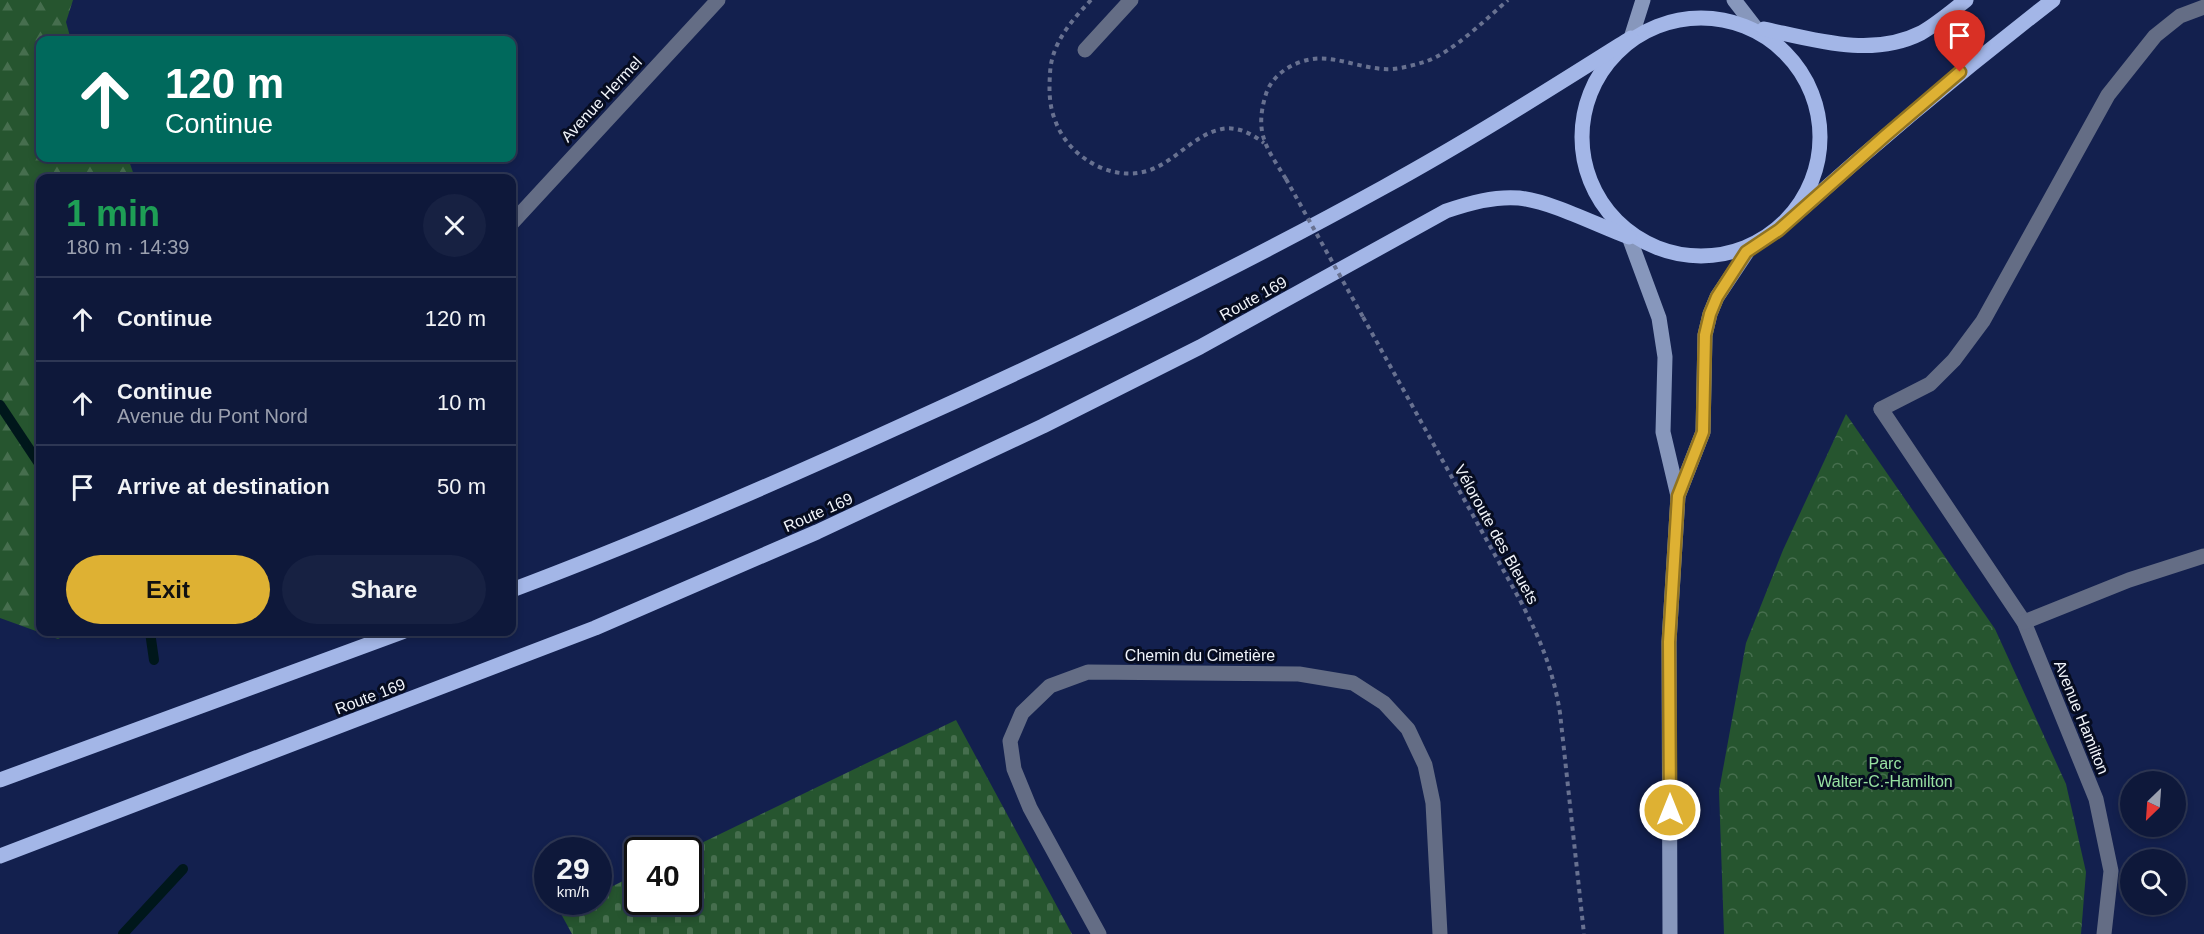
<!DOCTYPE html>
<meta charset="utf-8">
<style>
body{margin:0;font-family:Arial,sans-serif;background:#172142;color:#f1f3f6;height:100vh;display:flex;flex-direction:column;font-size:22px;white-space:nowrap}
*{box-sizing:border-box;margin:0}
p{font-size:20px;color:#9ba0af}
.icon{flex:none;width:33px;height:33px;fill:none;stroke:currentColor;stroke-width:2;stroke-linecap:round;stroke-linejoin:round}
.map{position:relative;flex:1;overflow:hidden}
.panel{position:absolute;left:36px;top:174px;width:480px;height:462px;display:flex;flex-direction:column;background:#0e183a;border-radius:12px;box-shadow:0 3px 9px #0003,0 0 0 2px #2e3754}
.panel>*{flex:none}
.top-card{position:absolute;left:36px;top:36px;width:480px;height:126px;border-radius:12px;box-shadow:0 3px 9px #0003,0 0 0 2px #2e3754;background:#00695c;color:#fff;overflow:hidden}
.needle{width:39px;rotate:205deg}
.controls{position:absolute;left:2120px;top:771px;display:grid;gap:12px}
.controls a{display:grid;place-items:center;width:66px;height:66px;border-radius:50%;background:#0e183a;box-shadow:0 3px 9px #0003,0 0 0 2px #2e3754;font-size:30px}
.speed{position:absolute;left:534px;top:837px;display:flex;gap:12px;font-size:30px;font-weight:700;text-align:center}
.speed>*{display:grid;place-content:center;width:78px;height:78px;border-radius:50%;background:#0e183a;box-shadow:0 3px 9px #0003,0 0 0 2px #2e3754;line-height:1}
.speed small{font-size:15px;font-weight:400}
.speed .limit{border:3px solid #111;border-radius:9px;background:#fff;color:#111}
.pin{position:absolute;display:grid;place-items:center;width:51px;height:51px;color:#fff;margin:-62px -26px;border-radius:50% 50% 50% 0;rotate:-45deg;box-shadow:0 0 6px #0007}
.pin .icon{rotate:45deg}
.me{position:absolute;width:66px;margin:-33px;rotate:0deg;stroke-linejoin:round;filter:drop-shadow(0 0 4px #0008)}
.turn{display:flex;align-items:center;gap:21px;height:126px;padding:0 30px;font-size:27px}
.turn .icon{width:78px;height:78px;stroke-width:2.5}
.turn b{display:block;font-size:42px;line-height:51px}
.round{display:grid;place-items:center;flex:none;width:63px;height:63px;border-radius:32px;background:#172142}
.headline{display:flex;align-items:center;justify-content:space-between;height:102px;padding:0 30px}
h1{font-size:36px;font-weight:700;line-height:45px;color:#1e9e55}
.primary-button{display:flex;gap:12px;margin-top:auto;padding:12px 30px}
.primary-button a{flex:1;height:69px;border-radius:36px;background:#deb133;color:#111;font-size:24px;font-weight:700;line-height:69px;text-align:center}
.primary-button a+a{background:#172142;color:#f1f3f6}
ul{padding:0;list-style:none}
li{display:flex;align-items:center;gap:18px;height:84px;padding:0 30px;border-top:2px solid #2e3754}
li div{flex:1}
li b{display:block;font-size:22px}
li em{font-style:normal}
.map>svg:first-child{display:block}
.forest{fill:url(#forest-firs)}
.cemetery{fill:url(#cemetery-stones)}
.park{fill:url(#park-crowns)}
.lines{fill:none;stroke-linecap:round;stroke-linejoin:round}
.stream{stroke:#00171b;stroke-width:10}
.path{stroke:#687190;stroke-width:4;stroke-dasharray:4.5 4.5;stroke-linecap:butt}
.lane{stroke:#646d85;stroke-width:15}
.street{stroke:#646d85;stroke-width:15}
.secondary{stroke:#8797bc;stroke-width:15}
.primary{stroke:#a3b6e7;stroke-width:15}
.path-bridge{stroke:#687190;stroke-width:4;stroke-dasharray:4.5 4.5;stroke-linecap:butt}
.route-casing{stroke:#907321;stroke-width:15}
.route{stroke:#deb133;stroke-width:10}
.labels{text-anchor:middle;stroke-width:6;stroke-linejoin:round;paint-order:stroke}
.street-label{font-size:16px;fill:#f1f4fa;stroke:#060c20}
.park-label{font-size:16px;fill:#97e1a1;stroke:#060c20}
</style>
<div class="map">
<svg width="2204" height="934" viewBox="0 0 2204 934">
<defs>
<pattern id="forest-firs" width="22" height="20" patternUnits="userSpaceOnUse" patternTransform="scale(1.5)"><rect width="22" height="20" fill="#26552f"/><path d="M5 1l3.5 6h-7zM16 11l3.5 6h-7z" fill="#466e4e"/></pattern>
<pattern id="cemetery-stones" width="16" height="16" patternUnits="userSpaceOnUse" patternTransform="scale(1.5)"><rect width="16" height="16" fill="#26552f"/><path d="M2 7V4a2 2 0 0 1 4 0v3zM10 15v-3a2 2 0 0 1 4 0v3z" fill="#466e4e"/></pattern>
<pattern id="park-crowns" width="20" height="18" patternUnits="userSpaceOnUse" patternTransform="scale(1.5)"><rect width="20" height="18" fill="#26552f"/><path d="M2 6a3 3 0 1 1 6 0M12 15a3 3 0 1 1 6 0" fill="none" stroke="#466e4e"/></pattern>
</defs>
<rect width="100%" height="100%" fill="#13204e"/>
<polygon class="forest" points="0,0 73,0 66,22 71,40 40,40 40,158 128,158 135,178 40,178 40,632 71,632 58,639 0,618"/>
<polygon class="cemetery" points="956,720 1072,934 572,934 560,912 582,902 598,902 599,893 637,874 638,902 688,902 688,850 687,850"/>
<polygon class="park" points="1846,414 1995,629 2066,784 2086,872 2081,934 1724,934 1719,791 1746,643 1783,550"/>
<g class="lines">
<g class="stream">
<polyline points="0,405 40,465"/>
<polyline points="150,632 154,660"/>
<polyline points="123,934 183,869"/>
</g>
<g class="path">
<path d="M 1091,0 C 1071,21 1051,44 1050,74 C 1049,90 1049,105 1055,120 C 1068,158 1116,186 1155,168 C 1179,157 1196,134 1222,129 C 1238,126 1252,134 1264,143"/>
<path d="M 1286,179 C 1266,147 1254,133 1266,94 C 1269,84 1277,75 1286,69 C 1321,47 1346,66 1383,69 C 1396,70 1411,66 1424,62 C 1451,54 1486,19 1508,0"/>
<path d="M 1363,317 L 1521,602 C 1541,641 1553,670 1560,713 L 1584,934"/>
</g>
<g class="lane">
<polyline points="1085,50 1131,0"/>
<polyline points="1881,409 1930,384 1954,360 1983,321 2108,95 2155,36 2180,16 2204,7"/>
<polyline points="1099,934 1030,808 1014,769 1010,741 1022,713 1050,686 1088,672 1299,674 1353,683 1384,703 1408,729 1425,765 1433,803 1440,934"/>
</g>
<g class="street">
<polyline points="512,223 718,0"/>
<polyline points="1881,409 2024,622 2096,799 2111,871 2104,934"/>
<polyline points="2024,622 2129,580 2204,556"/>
</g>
<g class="secondary">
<polyline points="1734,0 1755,27"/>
<polyline points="1631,38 1643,0"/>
<polyline points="1629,237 1659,318 1665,357 1663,432 1678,496 1669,642 1670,934"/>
<polyline points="1678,496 1703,432 1705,335 1710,314 1717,297 1747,252"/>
</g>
<g class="primary">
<circle cx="1701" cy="137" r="119"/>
<path d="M 1764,29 C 1815,40 1872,58 1921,33 C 1937,24 1952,11 1966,0"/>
<path d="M 1794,216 C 1878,141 1964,69 2053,0"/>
<path d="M 512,590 C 645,540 776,483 905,424 C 1067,351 1228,273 1384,187 C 1468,141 1550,89 1631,38"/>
<polyline points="0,780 402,632"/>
<path d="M 0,856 L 595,628 L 817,532 L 1043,426 L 1200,347 L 1446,211 C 1470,203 1494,196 1519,198 C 1553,202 1596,225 1629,237"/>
</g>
<polyline class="path-bridge" points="1286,179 1363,317"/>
</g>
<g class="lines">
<g class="route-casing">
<polyline id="route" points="1670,810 1669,642 1678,496 1703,432 1705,335 1710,314 1717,297 1746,252 1779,230 1885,136 1960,72"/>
</g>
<use href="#route" class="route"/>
</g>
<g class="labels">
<g class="street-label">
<text transform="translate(601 99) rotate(-47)" y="6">Avenue Hermel</text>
<text transform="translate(1253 298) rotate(-29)" y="6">Route 169</text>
<text transform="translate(818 512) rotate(-24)" y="6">Route 169</text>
<text transform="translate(1497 534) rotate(61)" y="6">Véloroute des Bleuets</text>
<text x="1200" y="661">Chemin du Cimetière</text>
<text transform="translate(370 696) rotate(-21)" y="6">Route 169</text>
<text transform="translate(2082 717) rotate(68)" y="6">Avenue Hamilton</text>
</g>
<g class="park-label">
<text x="1885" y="769">Parc<tspan x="1885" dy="18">Walter-C.-Hamilton</tspan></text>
</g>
</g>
</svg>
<div class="controls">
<a><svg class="needle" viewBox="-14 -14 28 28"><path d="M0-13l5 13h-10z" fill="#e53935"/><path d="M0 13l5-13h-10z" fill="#9ba0af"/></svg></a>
<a><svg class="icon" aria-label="search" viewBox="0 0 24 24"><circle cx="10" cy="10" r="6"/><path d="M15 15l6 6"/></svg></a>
</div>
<div class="speed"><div>29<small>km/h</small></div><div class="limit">40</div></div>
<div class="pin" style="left:1960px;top:72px;background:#d93025"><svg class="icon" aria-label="arrive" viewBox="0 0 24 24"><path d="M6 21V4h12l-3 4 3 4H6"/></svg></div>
<svg class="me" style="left:1670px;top:810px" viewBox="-20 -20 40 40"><circle r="17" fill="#deb133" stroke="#fff" stroke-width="3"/><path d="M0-11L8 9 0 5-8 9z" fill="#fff"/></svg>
<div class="top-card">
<div class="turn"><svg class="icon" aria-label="ahead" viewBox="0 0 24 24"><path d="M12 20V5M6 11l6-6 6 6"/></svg><div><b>120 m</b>Continue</div></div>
</div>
<section class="panel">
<div class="headline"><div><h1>1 min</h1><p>180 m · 14:39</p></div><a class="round"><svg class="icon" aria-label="close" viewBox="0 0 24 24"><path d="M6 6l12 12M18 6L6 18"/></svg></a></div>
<ul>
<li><svg class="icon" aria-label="ahead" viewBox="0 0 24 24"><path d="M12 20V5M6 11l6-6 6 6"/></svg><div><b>Continue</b></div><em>120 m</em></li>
<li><svg class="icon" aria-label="ahead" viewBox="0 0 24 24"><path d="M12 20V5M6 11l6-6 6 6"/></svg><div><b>Continue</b><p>Avenue du Pont Nord</p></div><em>10 m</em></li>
<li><svg class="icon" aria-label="arrive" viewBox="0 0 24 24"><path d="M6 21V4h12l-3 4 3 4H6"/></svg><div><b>Arrive at destination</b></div><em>50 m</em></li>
</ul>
<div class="primary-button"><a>Exit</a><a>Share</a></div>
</section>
</div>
